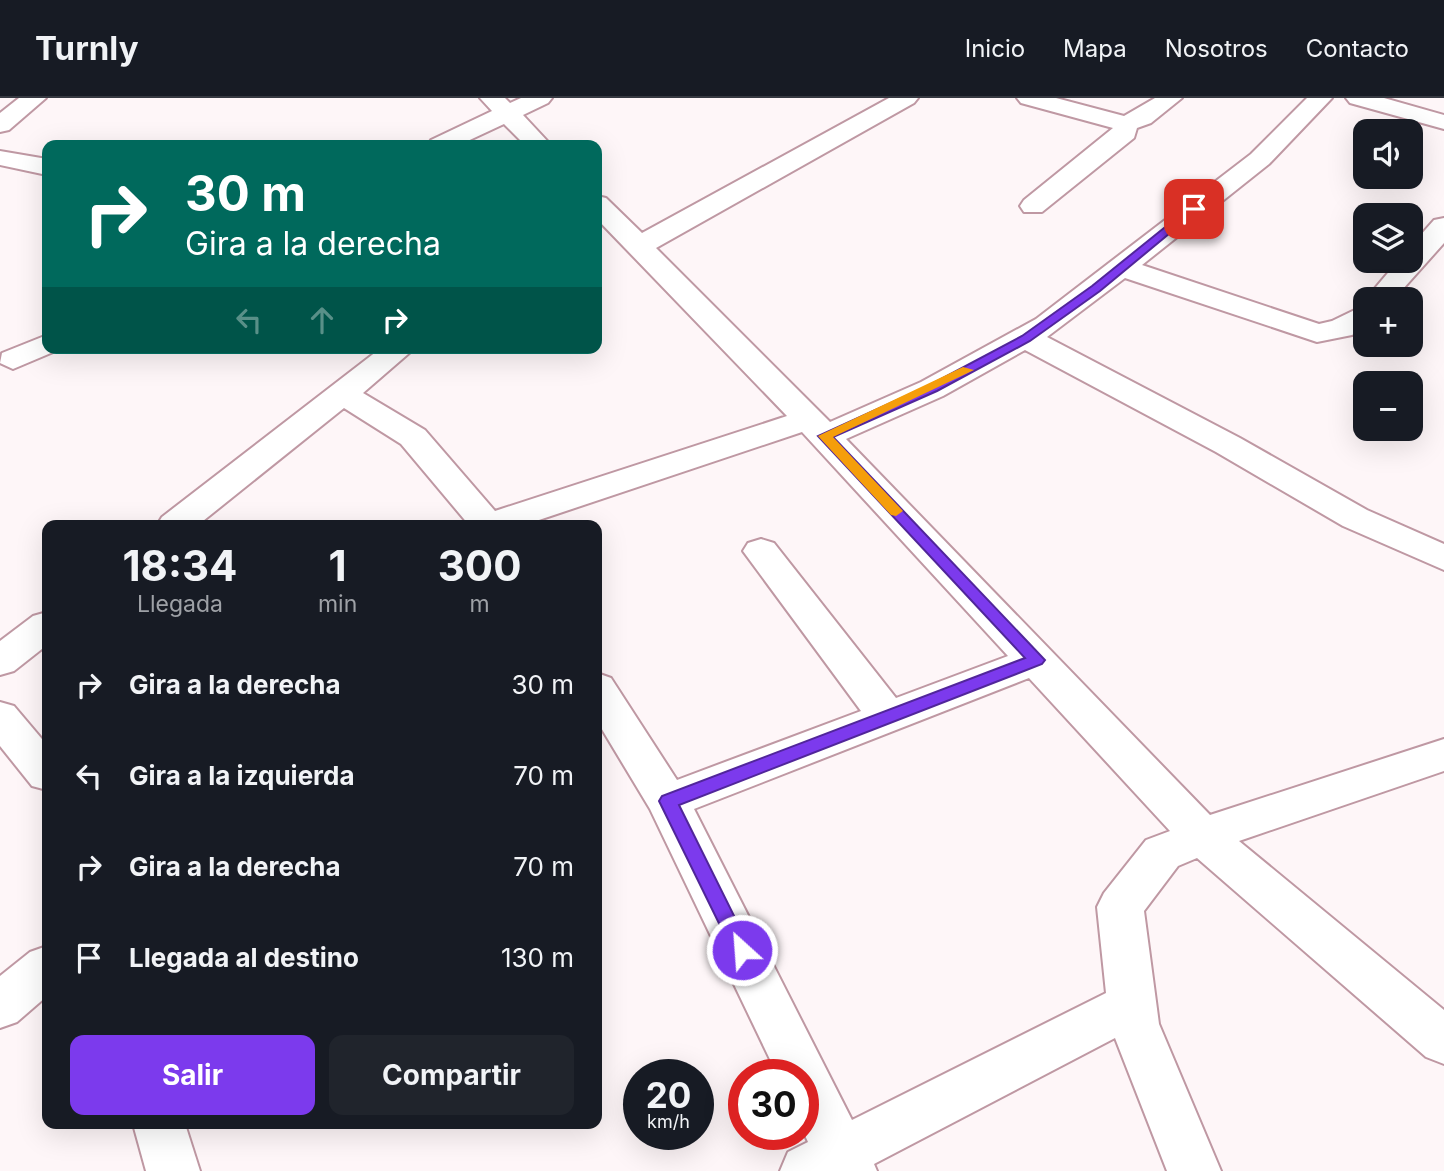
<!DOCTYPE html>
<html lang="es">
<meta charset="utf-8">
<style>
body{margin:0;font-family:Inter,sans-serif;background:#20242c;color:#f1f3f6;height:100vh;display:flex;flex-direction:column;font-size:26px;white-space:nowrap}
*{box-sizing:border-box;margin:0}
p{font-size:23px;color:#9ea1a6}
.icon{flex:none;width:38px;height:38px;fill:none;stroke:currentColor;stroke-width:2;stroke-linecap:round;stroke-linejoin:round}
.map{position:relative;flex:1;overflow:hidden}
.details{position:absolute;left:42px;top:422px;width:560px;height:609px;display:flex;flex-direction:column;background:#171b24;border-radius:14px;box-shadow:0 7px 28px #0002}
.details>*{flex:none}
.banner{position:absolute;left:42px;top:42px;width:560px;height:214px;border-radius:14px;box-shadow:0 7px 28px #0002;background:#00695c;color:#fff;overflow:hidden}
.buttons{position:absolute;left:1353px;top:21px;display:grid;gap:14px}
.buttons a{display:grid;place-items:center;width:70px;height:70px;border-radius:14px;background:#171b24;box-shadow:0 7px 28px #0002;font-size:35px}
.speed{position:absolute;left:623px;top:961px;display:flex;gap:14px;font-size:35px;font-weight:700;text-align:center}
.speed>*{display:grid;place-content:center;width:91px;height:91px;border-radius:50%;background:#171b24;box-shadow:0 7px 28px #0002;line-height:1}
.speed small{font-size:18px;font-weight:400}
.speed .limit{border:10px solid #d22;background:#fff;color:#111}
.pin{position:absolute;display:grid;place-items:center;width:60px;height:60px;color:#fff;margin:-30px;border-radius:14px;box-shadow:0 4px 10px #0006}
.me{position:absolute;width:77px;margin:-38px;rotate:334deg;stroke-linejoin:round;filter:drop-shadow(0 0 5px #0008)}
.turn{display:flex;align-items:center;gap:24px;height:147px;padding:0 28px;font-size:32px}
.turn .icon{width:91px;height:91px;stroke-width:2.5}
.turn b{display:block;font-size:49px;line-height:60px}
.lanes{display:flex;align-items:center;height:66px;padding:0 28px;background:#0003;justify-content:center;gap:35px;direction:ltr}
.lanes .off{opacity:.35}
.eta{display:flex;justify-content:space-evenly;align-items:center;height:119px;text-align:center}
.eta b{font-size:42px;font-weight:700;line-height:49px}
.cta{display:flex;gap:14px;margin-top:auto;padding:14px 28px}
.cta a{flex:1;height:80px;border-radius:14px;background:#7c3aed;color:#fff;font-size:28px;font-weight:700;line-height:80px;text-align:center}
.cta a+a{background:#20242c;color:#f1f3f6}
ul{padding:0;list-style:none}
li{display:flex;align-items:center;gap:21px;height:91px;padding:0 28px}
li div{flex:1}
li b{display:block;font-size:26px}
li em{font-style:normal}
header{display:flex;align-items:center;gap:42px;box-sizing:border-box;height:98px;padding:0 35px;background:#171b24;border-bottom:2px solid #363941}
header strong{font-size:33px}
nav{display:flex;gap:38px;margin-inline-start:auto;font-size:24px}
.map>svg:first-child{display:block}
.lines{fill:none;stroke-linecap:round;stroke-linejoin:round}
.minor-casing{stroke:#bf98a3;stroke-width:4}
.minor{fill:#fff;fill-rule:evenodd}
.route{fill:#7c3aed;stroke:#51269a;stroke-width:2}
.slow{fill:#f59e0b}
</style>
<header>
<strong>Turnly</strong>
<nav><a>Inicio</a><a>Mapa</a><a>Nosotros</a><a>Contacto</a></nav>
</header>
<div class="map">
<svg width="1444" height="1073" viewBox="0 0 1444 1073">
<rect width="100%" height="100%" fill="#fef6f8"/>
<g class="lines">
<g class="minor-casing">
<g id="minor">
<polygon points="19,0 46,0 9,32 0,34 0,15"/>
<polygon points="480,0 505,0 510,5 521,0 552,0 548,5 523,17 551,47 525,47 504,26 459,47 428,47 431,42 492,13"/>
<path d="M 889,0 L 918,0 L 914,5 L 656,150 L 830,324 L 921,284 L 1036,221 L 1251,56 L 1307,0 L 1332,0 L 1269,66 L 1142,167 L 1319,226 L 1332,223 L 1365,207 L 1365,229 L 1352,237 L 1317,244 L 1125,180 L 1047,239 L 1240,340 L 1367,412 L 1444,446 L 1444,472 L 1343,428 L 1216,354 L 1025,252 L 943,298 L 846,341 L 1210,717 L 1444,641 L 1444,673 L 1239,743 L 1444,912 L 1444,966 L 1426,959 L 1197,760 L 1178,768 L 1144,813 L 1159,926 L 1221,1073 L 1167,1073 L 1115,940 L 874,1066 L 877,1073 L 780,1073 L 788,1054 L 808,1044 L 803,1033 L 803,976 L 777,976 L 650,711 L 597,623 L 597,575 L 611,580 L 677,682 L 861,613 L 743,453 L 748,445 L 761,441 L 774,445 L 896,600 L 1008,558 L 802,334 L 524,427 L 469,427 L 401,346 L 344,310 L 198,427 L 157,427 L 162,419 L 381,250 L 415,250 L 363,295 L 425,332 L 495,413 L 787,318 L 597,121 L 597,98 L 606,100 L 642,135 ZM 1029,580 L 1170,733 L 1146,742 L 1104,795 L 1097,809 L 1106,895 L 852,1022 L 694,711 Z"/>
<polygon points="1017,0 1056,0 1124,18 1155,0 1182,0 1151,25 1137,30 1134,40 1042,114 1024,114 1020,108 1024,102 1113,30 1021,5"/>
<polygon points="1346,0 1384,0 1444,17 1444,31 1350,5"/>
<polygon points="0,53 47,61 47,77 0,67"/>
<polygon points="1444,120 1444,145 1394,201 1365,202 1398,163 1410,163 1410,149 1434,122"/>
<polygon points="47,237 47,250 59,250 58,252 13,271 0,265 2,255"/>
<polygon points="47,514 47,547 14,573 0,577 0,543 33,518"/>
<polygon points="0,604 14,608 47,647 47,692 32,688 0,648"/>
<polygon points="47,848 47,898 17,924 0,930 0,878 30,854"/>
<polygon points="133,1026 185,1026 200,1073 146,1073"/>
</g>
</g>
<use href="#minor" class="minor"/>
</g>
<polygon class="route" points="1190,109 1199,111 1100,193 1030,243 937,293 833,339 1045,562 1042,566 679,707 751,852 749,858 742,861 735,858 659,703 662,698 1025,560 818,338 928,288 1022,238 1092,188"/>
<polygon class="slow" points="963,269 974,272 833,339 903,413 896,418 891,417 818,338"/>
</svg>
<div class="buttons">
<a><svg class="icon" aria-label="sound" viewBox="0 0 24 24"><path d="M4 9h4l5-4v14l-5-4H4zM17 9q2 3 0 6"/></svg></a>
<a><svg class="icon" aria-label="layers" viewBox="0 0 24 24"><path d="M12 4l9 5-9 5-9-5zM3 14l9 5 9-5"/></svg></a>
<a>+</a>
<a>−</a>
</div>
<div class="speed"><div>20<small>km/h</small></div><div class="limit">30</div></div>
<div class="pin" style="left:1194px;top:111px;background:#d93025"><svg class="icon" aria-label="arrive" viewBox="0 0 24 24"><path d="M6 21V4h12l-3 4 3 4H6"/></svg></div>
<svg class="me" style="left:742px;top:852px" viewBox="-20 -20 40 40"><circle r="17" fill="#7c3aed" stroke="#fff" stroke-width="3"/><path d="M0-11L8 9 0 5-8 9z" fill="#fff"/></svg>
<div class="banner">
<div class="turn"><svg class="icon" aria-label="right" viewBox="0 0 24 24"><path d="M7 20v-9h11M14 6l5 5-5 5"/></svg><div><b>30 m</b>Gira a la derecha</div></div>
<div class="lanes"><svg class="icon off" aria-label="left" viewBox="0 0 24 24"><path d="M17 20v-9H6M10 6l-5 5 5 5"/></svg><svg class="icon off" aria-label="ahead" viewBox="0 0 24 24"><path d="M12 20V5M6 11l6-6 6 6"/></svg><svg class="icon" aria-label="right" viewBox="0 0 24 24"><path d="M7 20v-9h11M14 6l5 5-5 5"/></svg></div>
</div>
<section class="details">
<div class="eta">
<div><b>18:34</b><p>Llegada</p></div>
<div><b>1</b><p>min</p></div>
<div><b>300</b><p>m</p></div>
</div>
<ul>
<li><svg class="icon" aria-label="right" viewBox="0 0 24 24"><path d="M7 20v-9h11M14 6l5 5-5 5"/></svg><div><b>Gira a la derecha</b></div><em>30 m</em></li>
<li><svg class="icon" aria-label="left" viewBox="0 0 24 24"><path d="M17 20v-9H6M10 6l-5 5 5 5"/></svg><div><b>Gira a la izquierda</b></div><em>70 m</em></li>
<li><svg class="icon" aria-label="right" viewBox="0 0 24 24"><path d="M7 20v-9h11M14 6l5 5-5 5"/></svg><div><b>Gira a la derecha</b></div><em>70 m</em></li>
<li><svg class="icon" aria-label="arrive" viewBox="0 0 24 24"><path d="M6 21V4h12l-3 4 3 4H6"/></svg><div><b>Llegada al destino</b></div><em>130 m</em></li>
</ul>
<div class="cta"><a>Salir</a><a>Compartir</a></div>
</section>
</div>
